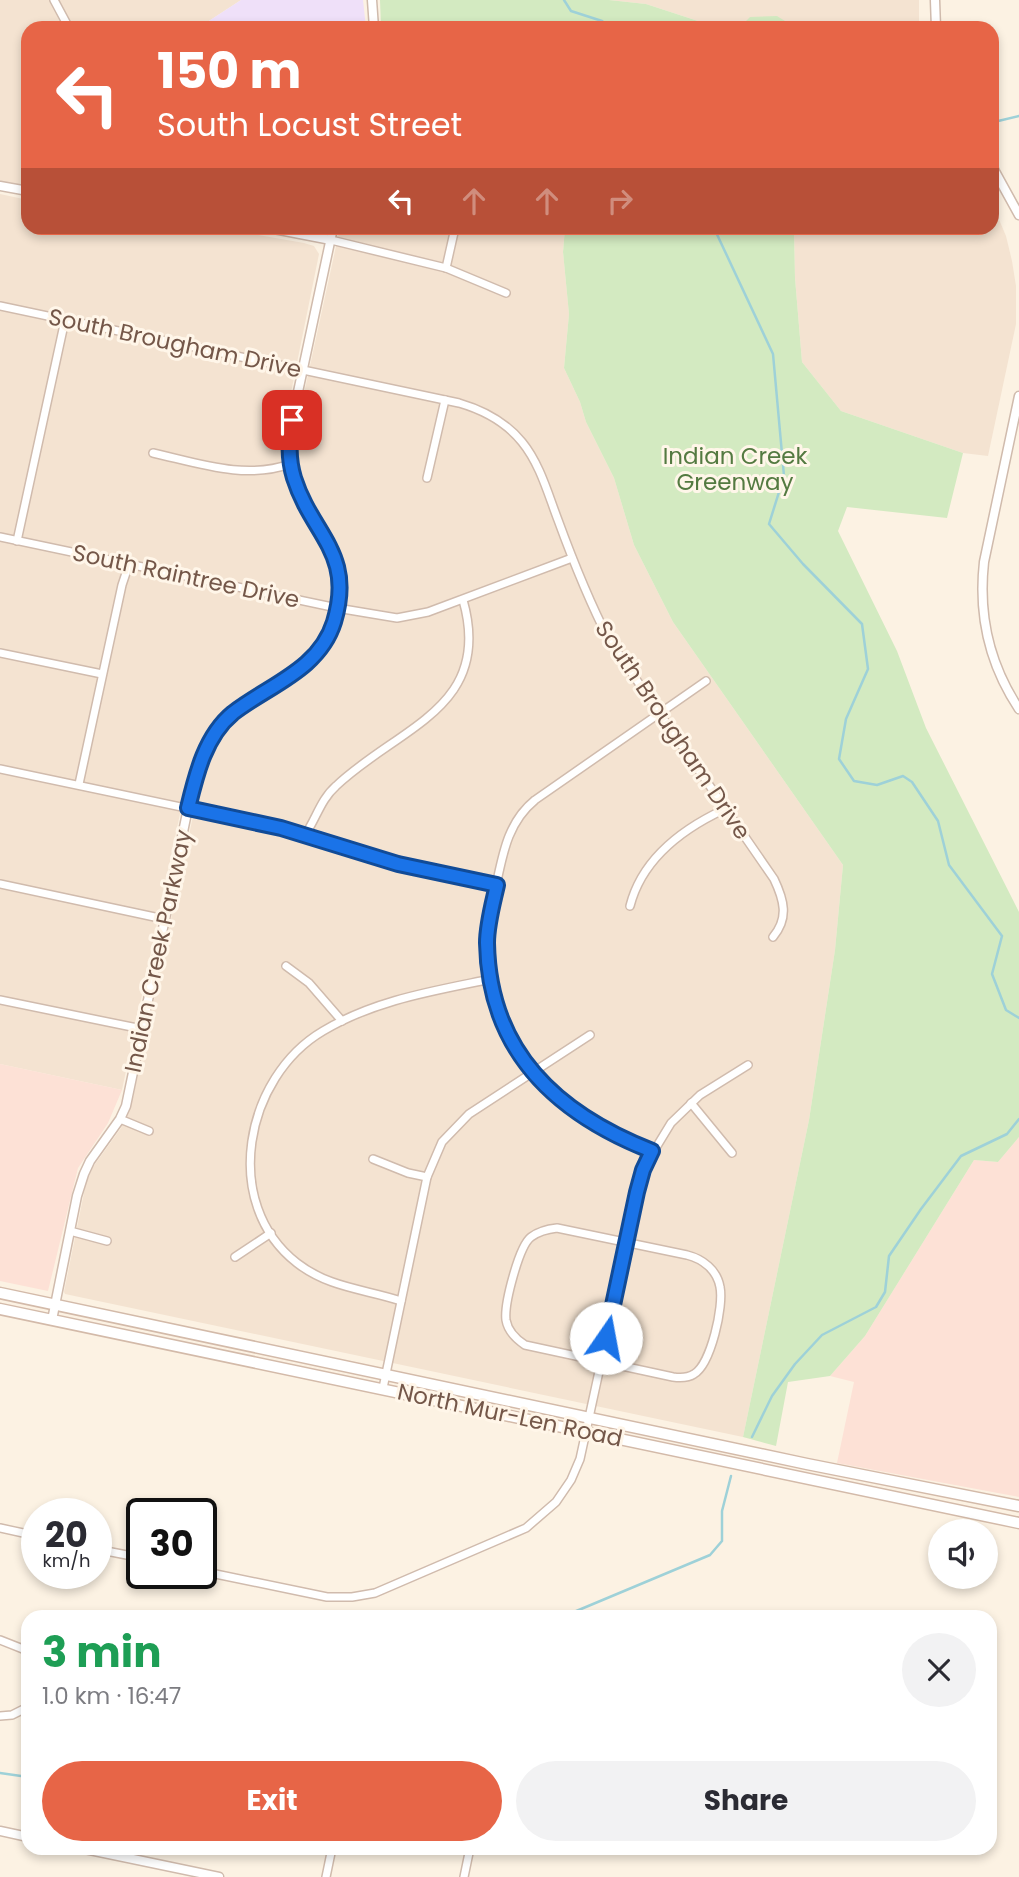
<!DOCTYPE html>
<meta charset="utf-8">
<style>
body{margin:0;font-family:Poppins,sans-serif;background:#f2f2f3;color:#2b2b33;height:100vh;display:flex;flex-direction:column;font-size:26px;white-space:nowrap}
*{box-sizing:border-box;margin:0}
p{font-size:23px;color:#7c7c81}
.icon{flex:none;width:38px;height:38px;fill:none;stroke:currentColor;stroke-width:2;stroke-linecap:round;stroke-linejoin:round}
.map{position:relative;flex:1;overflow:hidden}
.panel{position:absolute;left:21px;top:1610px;width:976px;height:245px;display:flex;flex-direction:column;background:#fff;border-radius:21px;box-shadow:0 4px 10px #0003}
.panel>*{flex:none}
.hud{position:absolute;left:21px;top:21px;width:978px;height:214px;border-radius:21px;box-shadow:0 4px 10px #0003;background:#e76547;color:#fff;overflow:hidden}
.controls{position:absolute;left:928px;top:1519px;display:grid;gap:14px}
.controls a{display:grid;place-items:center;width:70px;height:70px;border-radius:50%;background:#fff;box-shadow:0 4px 10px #0003;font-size:35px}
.speed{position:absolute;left:21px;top:1498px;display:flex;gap:14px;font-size:35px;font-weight:700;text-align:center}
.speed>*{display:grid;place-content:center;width:91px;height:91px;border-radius:50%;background:#fff;box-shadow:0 4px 10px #0003;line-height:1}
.speed small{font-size:18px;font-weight:400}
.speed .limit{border:4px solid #111;border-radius:10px;background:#fff;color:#111}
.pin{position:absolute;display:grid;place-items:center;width:60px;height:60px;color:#fff;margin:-30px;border-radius:14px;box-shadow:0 4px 10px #0006}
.me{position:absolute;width:77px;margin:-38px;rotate:12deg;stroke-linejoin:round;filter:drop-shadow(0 0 5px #0008)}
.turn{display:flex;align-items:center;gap:24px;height:147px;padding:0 21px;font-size:32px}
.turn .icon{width:91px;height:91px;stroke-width:2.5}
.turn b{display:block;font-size:49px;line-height:60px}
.lanes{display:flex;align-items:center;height:66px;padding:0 21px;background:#0003;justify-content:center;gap:35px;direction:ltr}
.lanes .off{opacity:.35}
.round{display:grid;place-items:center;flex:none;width:74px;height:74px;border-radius:37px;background:#f2f2f3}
.summary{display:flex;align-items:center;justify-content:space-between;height:119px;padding:0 21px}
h1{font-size:42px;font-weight:700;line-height:52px;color:#1e9e55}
.button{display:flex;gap:14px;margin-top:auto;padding:14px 21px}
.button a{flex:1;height:80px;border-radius:42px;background:#e76547;color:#fff;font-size:28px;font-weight:700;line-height:80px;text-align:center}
.button a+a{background:#f2f2f3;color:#2b2b33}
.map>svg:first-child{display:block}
.residential{fill:#f4e3d1}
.commercial{fill:#fde1d6}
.education{fill:#efe0f9}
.green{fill:#d3eac1}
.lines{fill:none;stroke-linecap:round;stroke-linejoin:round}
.stream{stroke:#9ed1d8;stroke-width:2.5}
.minor-casing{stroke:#d0bbad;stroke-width:10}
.tertiary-casing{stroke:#d0bbad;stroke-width:11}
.secondary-casing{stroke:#d3baa9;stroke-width:13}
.minor{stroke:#fff;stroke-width:7}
.tertiary{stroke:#fff;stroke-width:8}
.secondary{stroke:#fff;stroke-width:10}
.route-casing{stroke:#114b97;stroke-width:18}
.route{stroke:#1a73e8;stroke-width:12}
.labels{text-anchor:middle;stroke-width:6;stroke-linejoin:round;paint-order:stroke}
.street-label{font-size:23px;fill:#745749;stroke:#fff6e9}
.park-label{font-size:23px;fill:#547a41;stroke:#fff6e9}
</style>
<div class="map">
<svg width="1019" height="1877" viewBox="0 0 1019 1877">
<rect width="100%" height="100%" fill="#fcf2e3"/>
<g class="residential">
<polygon points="0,0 241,0 198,28 133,28 125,26 118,28 28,28 28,187 0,181"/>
<polygon points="609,0 919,0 919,28 793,28 793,26 740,27 698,21 646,4"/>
<polygon points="0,194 28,200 28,228 219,228 304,243 314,246 319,254 283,432 282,453 284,471 295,501 323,547 331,568 333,584 326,624 319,638 296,663 242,700 213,727 195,757 185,790 122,1090 0,1064"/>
<polygon points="992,203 1006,236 1012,261 1016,286 1016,324 988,456 963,453 841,411 802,362 795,278 794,228 992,228"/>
<polygon points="340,228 565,228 563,252 569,314 564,368 580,402 586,422 614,478 634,545 673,622 843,865 835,950 809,1120 743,1437 65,1294 64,1292 86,1183 93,1167 121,1128 133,1098 203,769 211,753 232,724 310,668 319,658 337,633 341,620 345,601 343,562 336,545 301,482 295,449 296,430"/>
</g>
<g class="commercial">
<polygon points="0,1064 122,1090 108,1123 78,1168 48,1291 0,1281"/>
<polygon points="1019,1137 1019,1497 837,1463 854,1382 830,1376 865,1336 974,1160 998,1162"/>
</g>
<polygon class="education" points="241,0 363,0 366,28 198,28"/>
<g class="green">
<polygon points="380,0 609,0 646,4 698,21 740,27 750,17 777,16 793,26 793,28 381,28"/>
<polygon points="565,228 794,228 795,278 802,362 841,411 963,453 947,518 847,507 838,531 897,651 926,728 1019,912 1019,1137 998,1162 974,1160 865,1336 830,1376 788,1382 776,1446 743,1437 809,1120 835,950 843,865 673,622 634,545 614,478 586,422 580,402 564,368 569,314 563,252"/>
</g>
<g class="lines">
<g class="stream">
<polyline points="564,0 571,11 602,21 610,28"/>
<polyline points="994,122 1019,116"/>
<polyline points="714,228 773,354 784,476 769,524 803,564 862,624 868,669 846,719 839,759 854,781 877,785 903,776 912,782 938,821 949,865 1002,936 992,974 1006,1010 1019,1018"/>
<polyline points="752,1437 772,1396 795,1364 822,1335 876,1307 885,1292 889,1256 921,1209 961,1156 1007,1134 1019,1119"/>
<polyline points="562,1617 710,1555 722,1541 722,1511 731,1476"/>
<polyline points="0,1773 28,1777"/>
</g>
<g class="minor-casing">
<g id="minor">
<polyline points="54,0 69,28"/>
<polyline points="331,240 446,268 506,293"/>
<polyline points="446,268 455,228"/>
<path d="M 0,306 L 459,403 C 483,410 505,421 522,442 C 540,464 548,494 558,520 C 573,561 589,601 609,640 L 774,879 C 784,900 789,918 773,937"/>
<path d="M 153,453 C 198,463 245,480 290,464"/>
<polyline points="427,478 445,400"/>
<polyline points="0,537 337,608 397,618 428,612 572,558"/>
<polyline points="17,541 65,320"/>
<polyline points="0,653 102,674"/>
<polyline points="0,769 281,828 377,859 497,885"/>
<polyline points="79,784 122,585 129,564"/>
<path d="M 305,835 C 316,819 321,799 336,786 C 398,727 494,708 463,600"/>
<polyline points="0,884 164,919"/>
<path d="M 630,906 C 642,859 682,829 725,809"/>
<polyline points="286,966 309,983 342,1021"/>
<polyline points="0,1000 142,1029"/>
<polyline points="691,1103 732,1153"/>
<polyline points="120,1119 149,1131"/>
<path d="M 652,1151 C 555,1114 491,1053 487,944 C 486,925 493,904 496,886 C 503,853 508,822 535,800 L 706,681"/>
<polyline points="373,1159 408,1173 427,1177"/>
<path d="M 557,1228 L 687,1255 C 703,1259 717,1270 720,1287 C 724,1306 711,1364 694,1374 C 688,1378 680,1378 673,1377 L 525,1345 C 516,1339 508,1332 506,1320 C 504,1304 519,1246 531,1237 C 539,1231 548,1229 557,1228 Z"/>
<polyline points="70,1231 107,1241"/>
<polyline points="235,1257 271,1233"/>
<path d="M 401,1301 C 365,1289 329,1288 297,1263 C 220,1203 245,1077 323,1031 C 375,1000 433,991 491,979"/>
<polyline points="383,1388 427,1177 442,1142 469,1114 590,1035"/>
<polyline points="0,1528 37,1536"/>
<polyline points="96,1549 142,1558"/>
<polyline points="201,1571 327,1597 352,1597 375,1593 526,1528 556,1502 571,1480 580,1459 643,1169 671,1123 700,1095 748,1065"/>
<polyline points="0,1640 28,1651"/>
<polyline points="0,1716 12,1715 28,1707"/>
<polyline points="326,1877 332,1848"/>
<polyline points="464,1877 470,1848"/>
</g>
</g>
<g class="tertiary-casing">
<g id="tertiary">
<polyline points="372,0 374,28"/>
<polyline points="935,0 936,28"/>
<polyline points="992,166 1019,215"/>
<polyline points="0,186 28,191"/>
<polyline points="269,228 331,240"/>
<path d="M 1019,396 L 984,562 C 978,616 989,664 1019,709"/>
<path d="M 52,1320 L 77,1196 L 84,1174 L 90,1161 L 120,1119 L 126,1106 L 188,808 C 196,775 205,736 233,713 C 269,685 320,670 334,622 C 357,547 301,526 290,463 C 288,449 290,435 292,420 L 333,228"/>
<polyline points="0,1831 28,1837"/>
<polyline points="80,1848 219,1877"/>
</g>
</g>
<g class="secondary-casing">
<g id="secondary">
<polyline points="0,1293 807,1464 1019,1506"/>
<polyline points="0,1309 1019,1523"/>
</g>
</g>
<use href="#minor" class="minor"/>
<use href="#tertiary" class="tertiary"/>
<use href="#secondary" class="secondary"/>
</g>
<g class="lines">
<g class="route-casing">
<path id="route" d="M 292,420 C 289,441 288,458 294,478 C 312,535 355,553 334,622 C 319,670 269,685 233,713 C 205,736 196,775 188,808 L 281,828 L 398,864 L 497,885 C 493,903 487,924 487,943 C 489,1052 557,1114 652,1151 L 643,1170 L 637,1192 L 606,1338"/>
</g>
<use href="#route" class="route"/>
</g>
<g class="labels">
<g class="street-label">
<text transform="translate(175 343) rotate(12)" y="8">South Brougham Drive</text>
<text transform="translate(186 576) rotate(12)" y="8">South Raintree Drive</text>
<text transform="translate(673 730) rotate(56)" y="8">South Brougham Drive</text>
<text transform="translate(158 951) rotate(-78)" y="8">Indian Creek Parkway</text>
<text transform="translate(510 1415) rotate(12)" y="8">North Mur-Len Road</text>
</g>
<g class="park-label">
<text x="735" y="464">Indian Creek<tspan x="735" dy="26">Greenway</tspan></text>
</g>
</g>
</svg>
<div class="controls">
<a><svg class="icon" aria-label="sound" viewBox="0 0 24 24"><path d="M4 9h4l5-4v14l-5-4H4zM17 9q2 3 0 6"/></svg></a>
</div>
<div class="speed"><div>20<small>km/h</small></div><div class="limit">30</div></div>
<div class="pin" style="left:292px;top:420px;background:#d93025"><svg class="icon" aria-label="arrive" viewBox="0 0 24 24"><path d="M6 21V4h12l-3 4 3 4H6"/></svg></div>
<svg class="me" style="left:606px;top:1338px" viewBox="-20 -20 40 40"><circle r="19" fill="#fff"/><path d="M0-13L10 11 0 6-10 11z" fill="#1a73e8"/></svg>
<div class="hud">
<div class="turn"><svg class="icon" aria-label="left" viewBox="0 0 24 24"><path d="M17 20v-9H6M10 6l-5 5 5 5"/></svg><div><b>150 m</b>South Locust Street</div></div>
<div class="lanes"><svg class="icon" aria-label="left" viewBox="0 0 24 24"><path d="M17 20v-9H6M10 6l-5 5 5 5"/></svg><svg class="icon off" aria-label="ahead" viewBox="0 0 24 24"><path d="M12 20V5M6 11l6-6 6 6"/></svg><svg class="icon off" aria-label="ahead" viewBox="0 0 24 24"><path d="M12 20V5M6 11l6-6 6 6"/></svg><svg class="icon off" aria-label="right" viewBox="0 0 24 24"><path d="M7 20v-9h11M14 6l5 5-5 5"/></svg></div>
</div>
<section class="panel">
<div class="summary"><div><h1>3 min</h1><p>1.0 km · 16:47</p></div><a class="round"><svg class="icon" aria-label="close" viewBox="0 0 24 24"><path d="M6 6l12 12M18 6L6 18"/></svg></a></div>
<div class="button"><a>Exit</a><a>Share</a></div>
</section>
</div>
